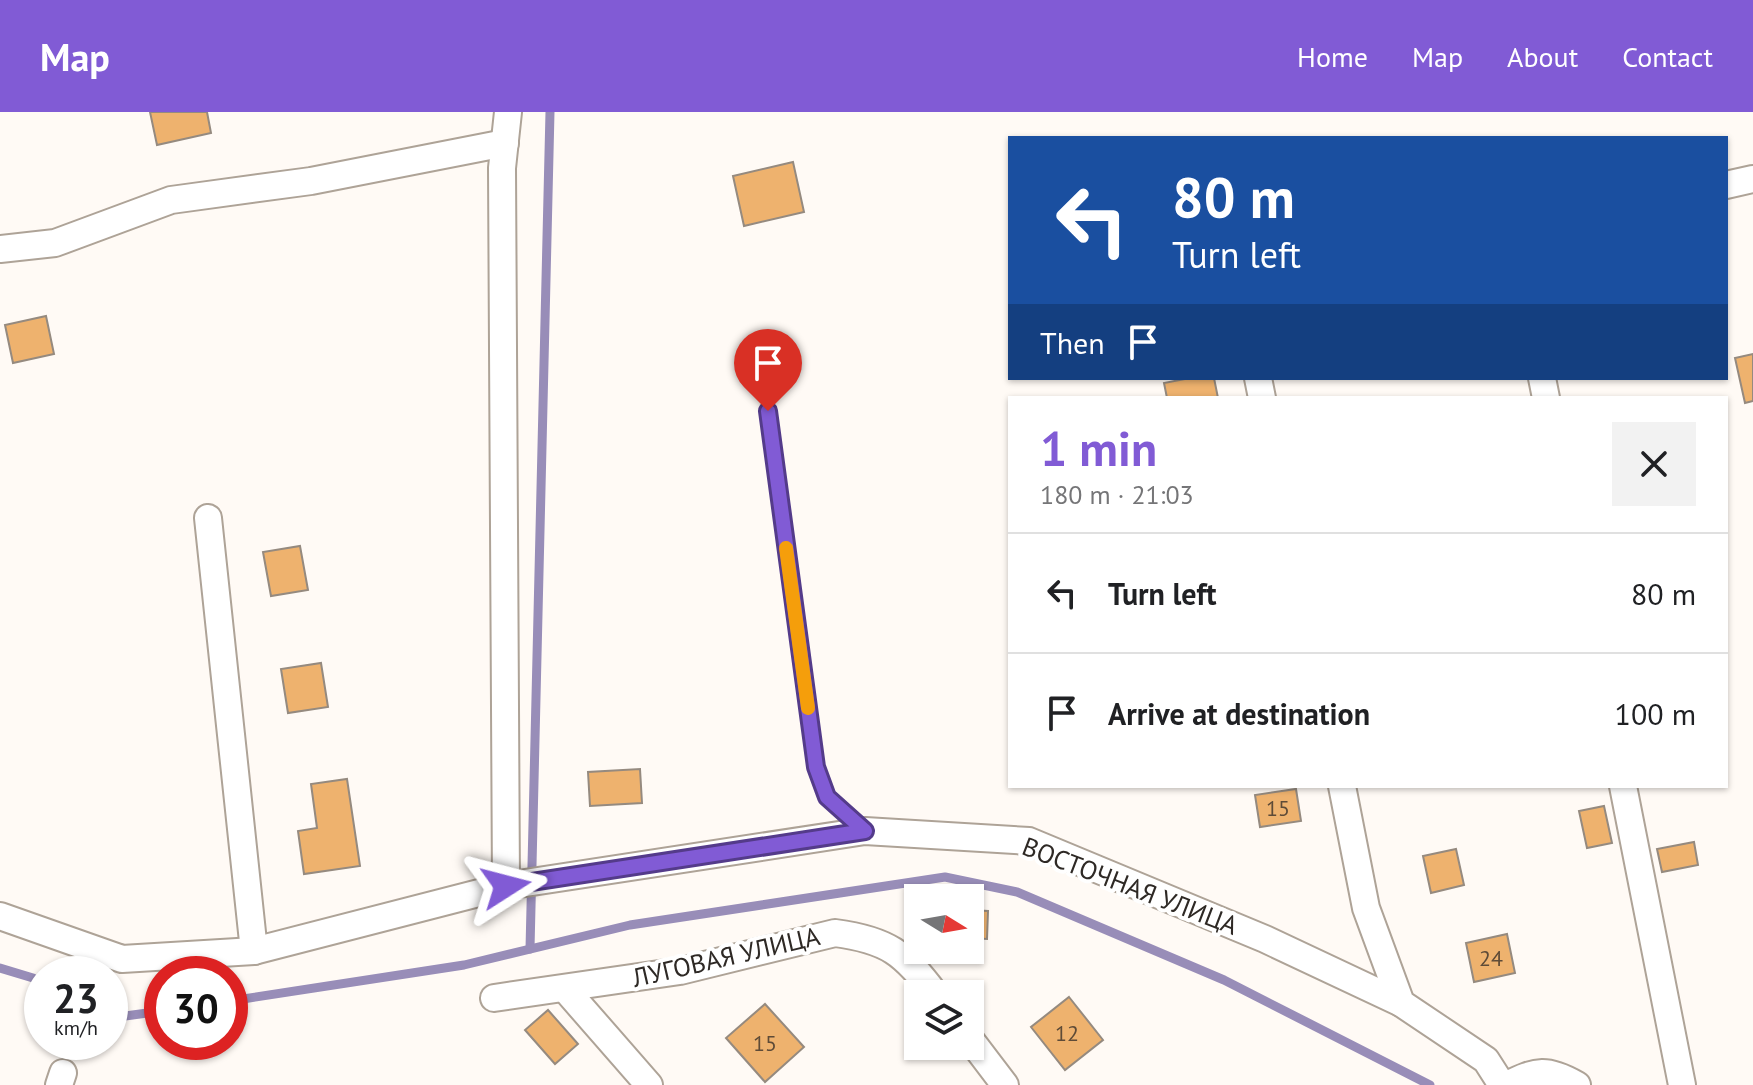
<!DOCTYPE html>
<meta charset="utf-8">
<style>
body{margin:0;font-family:"PT Sans",sans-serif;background:#f2f2f2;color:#202124;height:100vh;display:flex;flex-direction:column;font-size:30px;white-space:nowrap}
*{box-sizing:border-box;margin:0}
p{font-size:26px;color:#757577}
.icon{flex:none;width:44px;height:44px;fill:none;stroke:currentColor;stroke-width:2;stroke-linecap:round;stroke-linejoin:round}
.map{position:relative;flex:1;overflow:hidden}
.side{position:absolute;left:1008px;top:284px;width:720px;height:392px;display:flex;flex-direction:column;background:#fff;border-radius:0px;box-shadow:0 2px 6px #0004}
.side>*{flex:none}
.guide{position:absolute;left:1008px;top:24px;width:720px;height:244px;border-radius:0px;box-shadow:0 2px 6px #0004;background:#1a4fa0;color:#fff;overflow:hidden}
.needle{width:52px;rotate:101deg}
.tools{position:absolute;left:904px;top:772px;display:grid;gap:16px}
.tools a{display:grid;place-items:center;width:80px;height:80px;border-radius:0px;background:#fff;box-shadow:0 2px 6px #0004;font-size:40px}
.speed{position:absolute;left:24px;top:844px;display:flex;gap:16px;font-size:40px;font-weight:700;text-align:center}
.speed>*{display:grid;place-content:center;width:104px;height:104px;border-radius:50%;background:#fff;box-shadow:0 2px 6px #0004;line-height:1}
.speed small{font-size:20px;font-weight:400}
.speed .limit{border:12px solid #d22;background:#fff;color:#111}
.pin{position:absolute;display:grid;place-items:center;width:68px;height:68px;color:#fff;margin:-82px -34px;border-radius:50% 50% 50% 0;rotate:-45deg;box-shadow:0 0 8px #0007}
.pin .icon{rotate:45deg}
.me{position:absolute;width:88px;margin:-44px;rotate:81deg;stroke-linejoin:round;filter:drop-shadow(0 0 6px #0008)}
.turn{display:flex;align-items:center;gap:28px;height:168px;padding:0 32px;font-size:36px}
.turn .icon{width:104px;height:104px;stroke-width:2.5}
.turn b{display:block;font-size:56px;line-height:68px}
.then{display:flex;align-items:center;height:76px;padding:0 32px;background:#0003;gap:16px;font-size:30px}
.round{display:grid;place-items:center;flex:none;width:84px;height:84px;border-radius:0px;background:#f2f2f2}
.overview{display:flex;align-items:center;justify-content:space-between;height:136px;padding:0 32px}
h1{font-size:48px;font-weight:700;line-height:60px;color:#815bd5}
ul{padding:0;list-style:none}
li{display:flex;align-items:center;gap:24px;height:120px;padding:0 32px;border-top:2px solid #e0e0e0}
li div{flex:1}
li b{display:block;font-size:30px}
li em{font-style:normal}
header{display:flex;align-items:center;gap:48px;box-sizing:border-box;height:112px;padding:0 40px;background:#815bd5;color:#fff}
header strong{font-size:38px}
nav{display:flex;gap:44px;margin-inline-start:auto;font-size:28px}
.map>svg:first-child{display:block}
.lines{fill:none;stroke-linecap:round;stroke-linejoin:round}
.stream{stroke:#988db8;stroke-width:9}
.building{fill:#eeb26e;stroke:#958a7f;stroke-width:2}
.service-casing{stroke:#aea397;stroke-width:16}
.minor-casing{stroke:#aea397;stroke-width:30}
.service{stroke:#fff;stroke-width:12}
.minor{stroke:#fff;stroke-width:26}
.route-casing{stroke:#543b8a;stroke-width:20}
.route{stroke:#815bd5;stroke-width:14}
.slow{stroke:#f59e0b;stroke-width:14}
.labels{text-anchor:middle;stroke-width:8;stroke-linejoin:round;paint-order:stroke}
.number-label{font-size:22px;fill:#5e4b37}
.street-label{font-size:26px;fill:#2e2925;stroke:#fff}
</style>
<header>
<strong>Map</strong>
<nav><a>Home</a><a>Map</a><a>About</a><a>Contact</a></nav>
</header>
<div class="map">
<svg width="1753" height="973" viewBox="0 0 1753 973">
<rect width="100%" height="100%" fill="#fffaf5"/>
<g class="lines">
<g class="stream">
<polyline points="530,837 550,0"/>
<polyline points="0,856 33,866 42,872"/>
<polyline points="230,889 464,853 630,813 945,765 1017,780 1224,868 1430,973"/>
<polyline points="110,903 118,905 162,899"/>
</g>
</g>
<g class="building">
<polygon points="150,0 207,0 211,21 157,33"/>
<polygon points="793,50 804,100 744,114 733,64"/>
<polygon points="46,204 54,242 13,251 5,213"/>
<polygon points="1753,242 1753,289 1745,291 1735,246"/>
<polygon points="1190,266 1214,266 1218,286 1167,286 1164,271"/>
<polygon points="300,434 308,478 271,484 263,440"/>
<polygon points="321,551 328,595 288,601 281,557"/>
<polygon points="640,657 642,691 590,694 588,660"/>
<polygon points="347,667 360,754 304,762 298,719 317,716 311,672"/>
<polygon points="1296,677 1301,709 1260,715 1255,683"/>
<polygon points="1604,694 1612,731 1587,736 1579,699"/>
<polygon points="1694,730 1698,753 1662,760 1657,737"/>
<polygon points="1456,737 1464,773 1431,781 1423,744"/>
<polygon points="970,798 988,799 987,827 970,826"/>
<polygon points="1507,822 1515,861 1474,870 1466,831"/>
<polygon points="1069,885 1103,928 1065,958 1031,915"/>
<polygon points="765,892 804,935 765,970 726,926"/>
<polygon points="548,898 578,932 555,952 525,918"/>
</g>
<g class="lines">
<g class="service-casing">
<polyline id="service" points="768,299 816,655 827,685 864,718"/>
</g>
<g class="minor-casing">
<g id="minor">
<polyline points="1726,73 1753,67"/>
<polyline points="0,137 55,131 171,88 311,69 505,31"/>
<polyline points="1258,266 1262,286"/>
<polyline points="1542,266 1546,286"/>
<polyline points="208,406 254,839"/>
<polyline points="1342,674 1366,796 1401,891 1486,948 1502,973"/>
<polyline points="1623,674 1682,973"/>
<polyline points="506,774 502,56 508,0"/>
<polyline points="0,804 122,847 254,839 506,774 865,719 1029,729 1265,827 1401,891"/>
<polyline points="566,878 649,973"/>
<path d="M 494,886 L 680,859 L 835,821 C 888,828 904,841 935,882"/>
<polyline points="970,927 1005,973"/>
<polyline points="59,973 63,961"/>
<path d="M 1507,973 C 1537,958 1547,956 1577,973"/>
</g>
</g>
<use href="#service" class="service"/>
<use href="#minor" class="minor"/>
</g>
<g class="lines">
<g class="route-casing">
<polyline id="route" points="506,774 865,719 827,685 816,655 768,299"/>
</g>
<use href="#route" class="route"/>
<polyline class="slow" points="786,436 808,596"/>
</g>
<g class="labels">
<g class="number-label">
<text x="1278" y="704">15</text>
<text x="1491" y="854">24</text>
<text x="1067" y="929">12</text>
<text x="765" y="939">15</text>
</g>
<g class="street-label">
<text transform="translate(1130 774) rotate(21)" y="9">ВОСТОЧНАЯ УЛИЦА</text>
<text transform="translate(726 845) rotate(-13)" y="9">ЛУГОВАЯ УЛИЦА</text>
</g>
</g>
</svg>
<div class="tools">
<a><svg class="needle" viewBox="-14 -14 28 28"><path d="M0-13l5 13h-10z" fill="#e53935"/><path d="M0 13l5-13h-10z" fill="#757577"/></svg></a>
<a><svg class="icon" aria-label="layers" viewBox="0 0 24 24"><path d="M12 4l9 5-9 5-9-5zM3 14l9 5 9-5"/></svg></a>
</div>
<div class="speed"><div>23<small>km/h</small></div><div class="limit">30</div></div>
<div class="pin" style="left:768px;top:299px;background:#d93025"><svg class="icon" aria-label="arrive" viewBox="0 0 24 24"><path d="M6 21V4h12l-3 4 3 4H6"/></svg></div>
<svg class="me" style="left:506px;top:774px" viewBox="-20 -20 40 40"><path d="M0-17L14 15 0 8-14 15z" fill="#815bd5" stroke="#fff" stroke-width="4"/></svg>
<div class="guide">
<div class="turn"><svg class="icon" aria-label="left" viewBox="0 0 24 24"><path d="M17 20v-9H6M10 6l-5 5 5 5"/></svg><div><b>80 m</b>Turn left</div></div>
<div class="then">Then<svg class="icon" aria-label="arrive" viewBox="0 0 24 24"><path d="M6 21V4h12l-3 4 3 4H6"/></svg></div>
</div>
<section class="side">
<div class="overview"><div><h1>1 min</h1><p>180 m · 21:03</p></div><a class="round"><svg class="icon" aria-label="close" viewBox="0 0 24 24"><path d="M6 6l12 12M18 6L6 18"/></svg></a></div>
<ul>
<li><svg class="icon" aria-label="left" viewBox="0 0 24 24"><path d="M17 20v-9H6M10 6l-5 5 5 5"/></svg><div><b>Turn left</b></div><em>80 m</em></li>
<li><svg class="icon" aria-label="arrive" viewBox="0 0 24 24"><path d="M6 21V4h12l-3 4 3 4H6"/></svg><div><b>Arrive at destination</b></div><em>100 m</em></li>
</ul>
</section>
</div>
